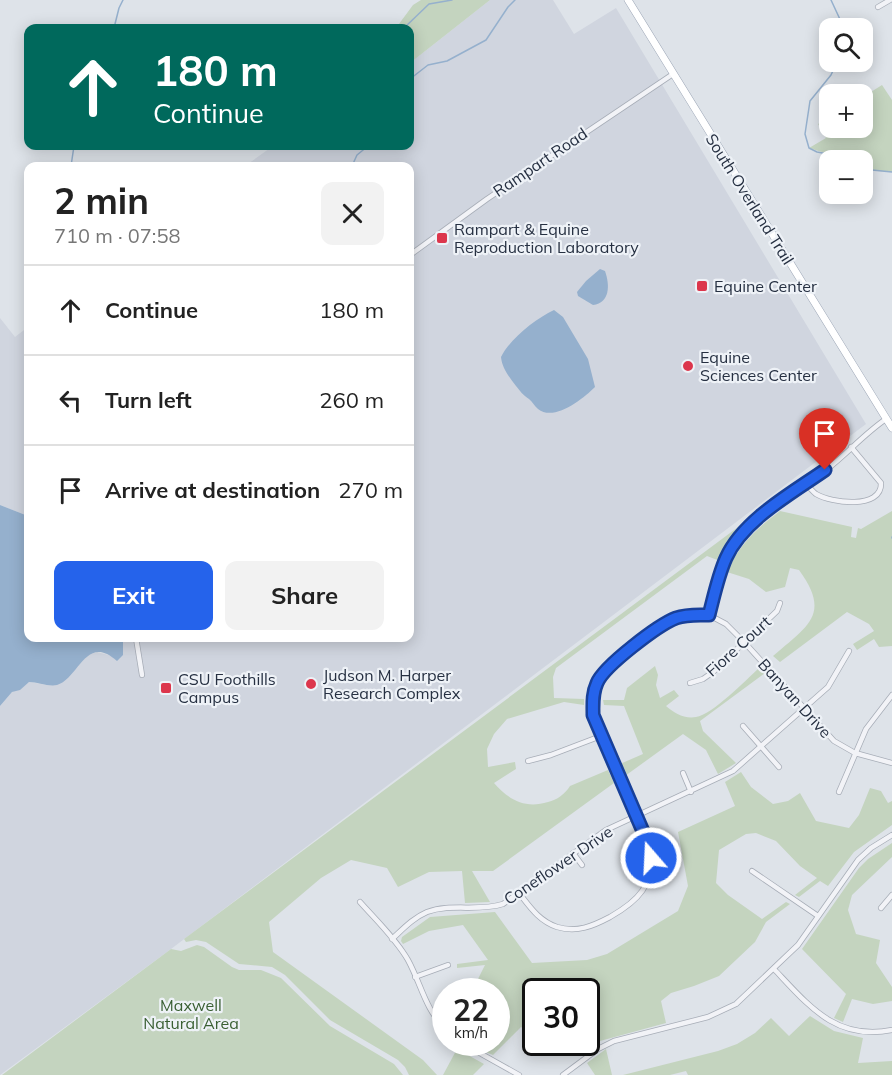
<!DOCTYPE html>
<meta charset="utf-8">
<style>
body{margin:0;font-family:Mulish,sans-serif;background:#f2f2f2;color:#222;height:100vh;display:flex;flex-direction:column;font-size:22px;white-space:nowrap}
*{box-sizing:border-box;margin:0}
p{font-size:20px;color:#767676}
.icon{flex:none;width:33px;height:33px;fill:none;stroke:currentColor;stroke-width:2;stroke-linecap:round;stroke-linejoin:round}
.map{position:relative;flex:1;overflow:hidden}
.side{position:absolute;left:24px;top:162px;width:390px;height:480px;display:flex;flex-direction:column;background:#fff;border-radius:12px;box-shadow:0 3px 15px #0003}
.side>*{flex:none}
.banner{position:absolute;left:24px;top:24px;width:390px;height:126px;border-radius:12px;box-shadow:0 3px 15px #0003;background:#00695c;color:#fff;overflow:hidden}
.tools{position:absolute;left:819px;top:18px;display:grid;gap:12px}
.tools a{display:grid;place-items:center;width:54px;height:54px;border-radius:12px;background:#fff;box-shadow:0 3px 15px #0003;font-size:30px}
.speed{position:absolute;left:432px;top:978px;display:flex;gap:12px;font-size:30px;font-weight:700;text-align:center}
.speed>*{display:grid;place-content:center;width:78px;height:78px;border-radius:50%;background:#fff;box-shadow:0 3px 15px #0003;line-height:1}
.speed small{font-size:15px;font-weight:400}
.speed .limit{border:3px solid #111;border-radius:9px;background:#fff;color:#111}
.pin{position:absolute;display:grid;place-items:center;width:51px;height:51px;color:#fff;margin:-62px -26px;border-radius:50% 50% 50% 0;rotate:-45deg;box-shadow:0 0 6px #0007}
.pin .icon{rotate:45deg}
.me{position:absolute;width:66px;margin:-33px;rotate:341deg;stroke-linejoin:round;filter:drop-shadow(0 0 4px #0008)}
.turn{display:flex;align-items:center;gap:21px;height:126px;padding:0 30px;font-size:27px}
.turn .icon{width:78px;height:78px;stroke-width:2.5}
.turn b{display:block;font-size:42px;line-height:51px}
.round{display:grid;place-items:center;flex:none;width:63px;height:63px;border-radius:12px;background:#f2f2f2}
.summary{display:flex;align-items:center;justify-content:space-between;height:102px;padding:0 30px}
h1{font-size:36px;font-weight:700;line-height:45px}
.cta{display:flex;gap:12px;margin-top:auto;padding:12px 30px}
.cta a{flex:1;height:69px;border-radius:12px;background:#2563eb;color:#fff;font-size:24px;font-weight:700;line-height:69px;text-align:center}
.cta a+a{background:#f2f2f2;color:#222}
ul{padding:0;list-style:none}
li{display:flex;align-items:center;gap:18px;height:90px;padding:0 30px;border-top:2px solid #e0e0e0}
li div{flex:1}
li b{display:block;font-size:22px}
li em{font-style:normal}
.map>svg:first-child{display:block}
.built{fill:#d0d5df}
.green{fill:#c4d4bf}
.water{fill:#95b0cd}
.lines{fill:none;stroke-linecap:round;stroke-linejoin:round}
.stream{stroke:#95b0cd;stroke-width:1.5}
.minor-casing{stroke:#a7adb7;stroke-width:6}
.primary-casing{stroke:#9ca6b6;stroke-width:8}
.minor{stroke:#f2f3f7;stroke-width:4.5}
.primary{stroke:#fff;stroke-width:7}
.route-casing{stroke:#184099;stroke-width:15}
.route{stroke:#2563eb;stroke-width:10}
.poi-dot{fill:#dc364c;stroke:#eef2f7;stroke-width:2}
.labels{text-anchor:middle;stroke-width:4.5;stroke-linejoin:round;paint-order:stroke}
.street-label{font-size:16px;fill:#263042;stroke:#eef2f7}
.poi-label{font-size:16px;fill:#263042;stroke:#eef2f7;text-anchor:start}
.park-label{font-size:16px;fill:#395f32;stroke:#eef2f7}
</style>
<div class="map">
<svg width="892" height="1075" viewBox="0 0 892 1075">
<rect width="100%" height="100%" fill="#dee3e9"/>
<g class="built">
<polygon points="490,0 553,0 574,34 616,8 866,424 171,949 0,1075 0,706 12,692 29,682 50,685 87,655 97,652 112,656 123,655 123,638 410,638 410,166 245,166 273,146 410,146 410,63"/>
<polygon points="0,318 15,337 28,327 28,516 0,505"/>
</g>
<g class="green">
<polygon points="421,0 490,0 410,63 410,28 396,28 413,5"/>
<polygon points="882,85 892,100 892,172 866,170 863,169 862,160 848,160 809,148 826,138 818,124 829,117 830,128 862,128 863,97"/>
<path d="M 835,455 L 834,458 C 793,488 745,515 720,561 L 707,556 L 556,668 L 553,677 L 554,698 L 584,699 L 584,705 L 564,702 L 507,719 L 494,734 L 487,749 L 488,767 L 515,762 L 516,769 L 494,783 C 509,800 525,809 548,802 C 557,800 565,794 570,786 L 608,770 L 614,783 L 493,871 L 472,871 L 490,902 L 465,903 L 462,871 L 429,872 L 398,887 L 387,868 L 351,860 L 321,878 L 269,922 L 273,952 L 423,1060 L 437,1075 L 409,1075 L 405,1067 L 398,1060 L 330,1020 L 285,975 L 272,967 L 239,964 L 206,942 L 196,940 L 186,942 L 184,939 Z"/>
<path d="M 780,511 L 852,527 L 851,537 L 856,538 L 858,528 L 861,529 L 892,511 L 892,646 L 879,647 L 874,639 L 857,650 L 853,644 L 874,631 L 869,624 L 847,612 L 780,662 L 773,656 C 807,626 832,615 799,570 L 790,568 L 785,587 L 766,592 L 749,579 L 727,572 C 739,545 756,529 780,511 Z"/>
<path d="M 655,666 L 658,675 L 656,685 L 660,698 L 674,690 L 679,696 L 666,706 C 674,713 684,719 696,717 C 712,715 746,680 759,668 L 765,673 L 700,721 L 703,731 L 736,763 L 718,774 L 706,750 L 683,734 L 625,776 L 620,764 L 643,754 L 624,706 L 604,705 L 603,700 L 624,700 L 627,688 Z"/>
<polygon points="741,772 751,787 773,804 788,801 800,793 816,821 849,828 859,815 870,788 881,791 888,803 892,801 892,825 854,852 828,886 820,881 799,897 795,895 817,878 800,866 776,841 756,833 746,834 719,850 716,883 728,895 762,919 786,902 790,904 766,922 755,942 719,976 694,986 671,993 661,1001 666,1023 600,1041 587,1016 586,992 536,992 535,1037 521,1027 493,1055 481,1050 484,1043 496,1042 496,992 472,991 485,965 457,968 457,964 488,960 463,925 429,931 403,944 401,941 402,937 430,917 495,912 532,963 587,960 607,954 678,911 688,886 678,832 735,806 725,782"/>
<polygon points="892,843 892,857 852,895 848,910 856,934 880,940 876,963 892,987 892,1001 873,1004 852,999 843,1022 834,1018 846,994 802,949 859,868 868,859"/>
<polygon points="197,945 204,947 232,967 239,970 261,970 281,978 330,1026 394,1064 403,1075 2,1075 171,949 181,951"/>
<polygon points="810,1016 834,1031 863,1038 858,1063 892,1061 892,1075 688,1075 686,1071 670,1075 623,1075 718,1051 737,1044 755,1033 771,1018 789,1036"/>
<polygon points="457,1049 484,1064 473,1075 443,1075"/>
<polygon points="606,1049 612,1075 595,1075 587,1063"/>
</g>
<g class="water">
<path d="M 600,269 L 605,271 C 610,285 610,303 593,305 L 578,296 L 577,292 L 586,281 Z"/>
<path d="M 554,310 L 563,317 L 588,359 L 595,387 C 583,399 554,422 538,409 C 534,406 533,402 529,399 C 523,395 520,391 516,386 C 509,377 502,368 501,357 C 510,339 535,319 554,310 Z"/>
<path d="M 0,505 L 28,516 L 28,638 L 123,638 L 123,655 L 117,661 C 86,633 79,678 57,685 C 49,687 37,682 29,682 L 20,690 L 12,692 L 0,706 Z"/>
</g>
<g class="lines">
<g class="stream">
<polyline points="831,0 844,28"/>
<polyline points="114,28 119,8 123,0"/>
<polyline points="404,28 429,4 452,0"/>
<polyline points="837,62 831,75 810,101 805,134 809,148 817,152 839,156 848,160"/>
<polyline points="410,79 428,65 447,61 486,40 508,7 515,0"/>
<polyline points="71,166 74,146"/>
<polyline points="352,166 357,155 368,146"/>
<polyline points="862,169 892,172"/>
<polyline points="892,537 892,538"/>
</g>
<g class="minor-casing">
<g id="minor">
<polyline points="878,7 890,0"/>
<polyline points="410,255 487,199 673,74"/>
<path d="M 806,483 C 809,487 812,491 816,494 C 831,503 882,510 881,483 L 851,447"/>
<polyline points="709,615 726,624 745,643 834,741 855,753 892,763"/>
<polyline points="136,638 142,675"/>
<polyline points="690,683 703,679 713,672 777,611 780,603"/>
<polyline points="743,726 779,767"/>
<polyline points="528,761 551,755 601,736"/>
<polyline points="683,773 691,792"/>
<polyline points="839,792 866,729 892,695"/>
<polyline points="573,853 582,865"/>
<polyline points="752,871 818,916"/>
<path d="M 519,893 C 530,907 539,921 557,927 C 577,933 593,926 610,917 C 638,901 655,885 650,850 L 593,715 C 593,704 592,694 597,683 C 604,666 658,625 676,618 C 687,614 697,615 709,615 C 714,596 718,576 726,558 C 745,518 792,495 826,470 C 847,454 864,434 886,419"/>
<path d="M 360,902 C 376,920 396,939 408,960 C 422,986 424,1007 446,1030"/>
<polyline points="881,908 892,895"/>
<path d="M 392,939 C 403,929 413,918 427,912 C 451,903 478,912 503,904 L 606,830 L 733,771 L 828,687 L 849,651"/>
<path d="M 774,969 C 809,1006 836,1041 892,1030"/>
<polyline points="415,977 448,965"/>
<polyline points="460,1042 519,1075"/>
<polyline points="563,1075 598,1049 614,1041 708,1017 736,1004 798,945 858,860 871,848 892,835"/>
</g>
</g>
<g class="primary-casing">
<polyline id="primary" points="628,0 892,428"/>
</g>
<use href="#minor" class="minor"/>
<use href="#primary" class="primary"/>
</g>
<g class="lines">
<g class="route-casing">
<path id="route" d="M 651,858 L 648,843 L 593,715 C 593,704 592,694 597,683 C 604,666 658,625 676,618 C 687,614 697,615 709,615 C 714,596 718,576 726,558 C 743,520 792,493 825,470"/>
</g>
<use href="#route" class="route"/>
</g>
<g class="poi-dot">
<rect x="436" y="232" width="12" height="12" rx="3"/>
<rect x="696" y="280" width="12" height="12" rx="3"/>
<circle cx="688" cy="366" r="6"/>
<circle cx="311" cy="684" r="6"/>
<rect x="160" y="682" width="12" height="12" rx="3"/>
</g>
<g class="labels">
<g class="street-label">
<text transform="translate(540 162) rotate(-34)" y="6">Rampart Road</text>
<text transform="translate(750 199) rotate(58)" y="6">South Overland Trail</text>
<text transform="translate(738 646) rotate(-42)" y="6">Fiore Court</text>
<text transform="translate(795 698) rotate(48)" y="6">Banyan Drive</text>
<text transform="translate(558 865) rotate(-34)" y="6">Coneflower Drive</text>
</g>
<g class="poi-label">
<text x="454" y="235">Rampart &amp; Equine<tspan x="454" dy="18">Reproduction Laboratory</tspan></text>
<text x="714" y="292">Equine Center</text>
<text x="700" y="363">Equine<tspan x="700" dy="18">Sciences Center</tspan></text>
<text x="323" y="681">Judson M. Harper<tspan x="323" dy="18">Research Complex</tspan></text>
<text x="178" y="685">CSU Foothills<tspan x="178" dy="18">Campus</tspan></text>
</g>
<g class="park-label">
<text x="191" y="1011">Maxwell<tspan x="191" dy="18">Natural Area</tspan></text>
</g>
</g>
</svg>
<div class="tools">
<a><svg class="icon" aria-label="search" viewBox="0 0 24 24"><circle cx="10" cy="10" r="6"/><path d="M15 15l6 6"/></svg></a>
<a>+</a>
<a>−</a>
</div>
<div class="speed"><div>22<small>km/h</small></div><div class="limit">30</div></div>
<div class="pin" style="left:825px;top:470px;background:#d93025"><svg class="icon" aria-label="arrive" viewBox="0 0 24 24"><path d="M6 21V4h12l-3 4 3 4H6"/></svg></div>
<svg class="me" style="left:651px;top:858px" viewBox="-20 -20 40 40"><circle r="17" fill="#2563eb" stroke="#fff" stroke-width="3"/><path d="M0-11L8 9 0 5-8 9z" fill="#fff"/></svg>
<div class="banner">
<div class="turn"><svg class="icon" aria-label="ahead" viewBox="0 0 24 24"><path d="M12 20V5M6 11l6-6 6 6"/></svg><div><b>180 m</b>Continue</div></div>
</div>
<section class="side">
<div class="summary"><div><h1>2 min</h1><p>710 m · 07:58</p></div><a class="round"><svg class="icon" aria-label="close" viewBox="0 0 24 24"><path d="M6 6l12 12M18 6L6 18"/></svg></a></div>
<ul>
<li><svg class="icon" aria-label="ahead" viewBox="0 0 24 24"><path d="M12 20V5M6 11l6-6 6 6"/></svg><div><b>Continue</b></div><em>180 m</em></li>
<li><svg class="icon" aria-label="left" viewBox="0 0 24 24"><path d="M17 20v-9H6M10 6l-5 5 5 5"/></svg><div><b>Turn left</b></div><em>260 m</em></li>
<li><svg class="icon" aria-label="arrive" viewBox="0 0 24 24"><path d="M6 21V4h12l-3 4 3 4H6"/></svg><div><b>Arrive at destination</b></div><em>270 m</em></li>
</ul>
<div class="cta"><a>Exit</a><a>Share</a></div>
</section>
</div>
